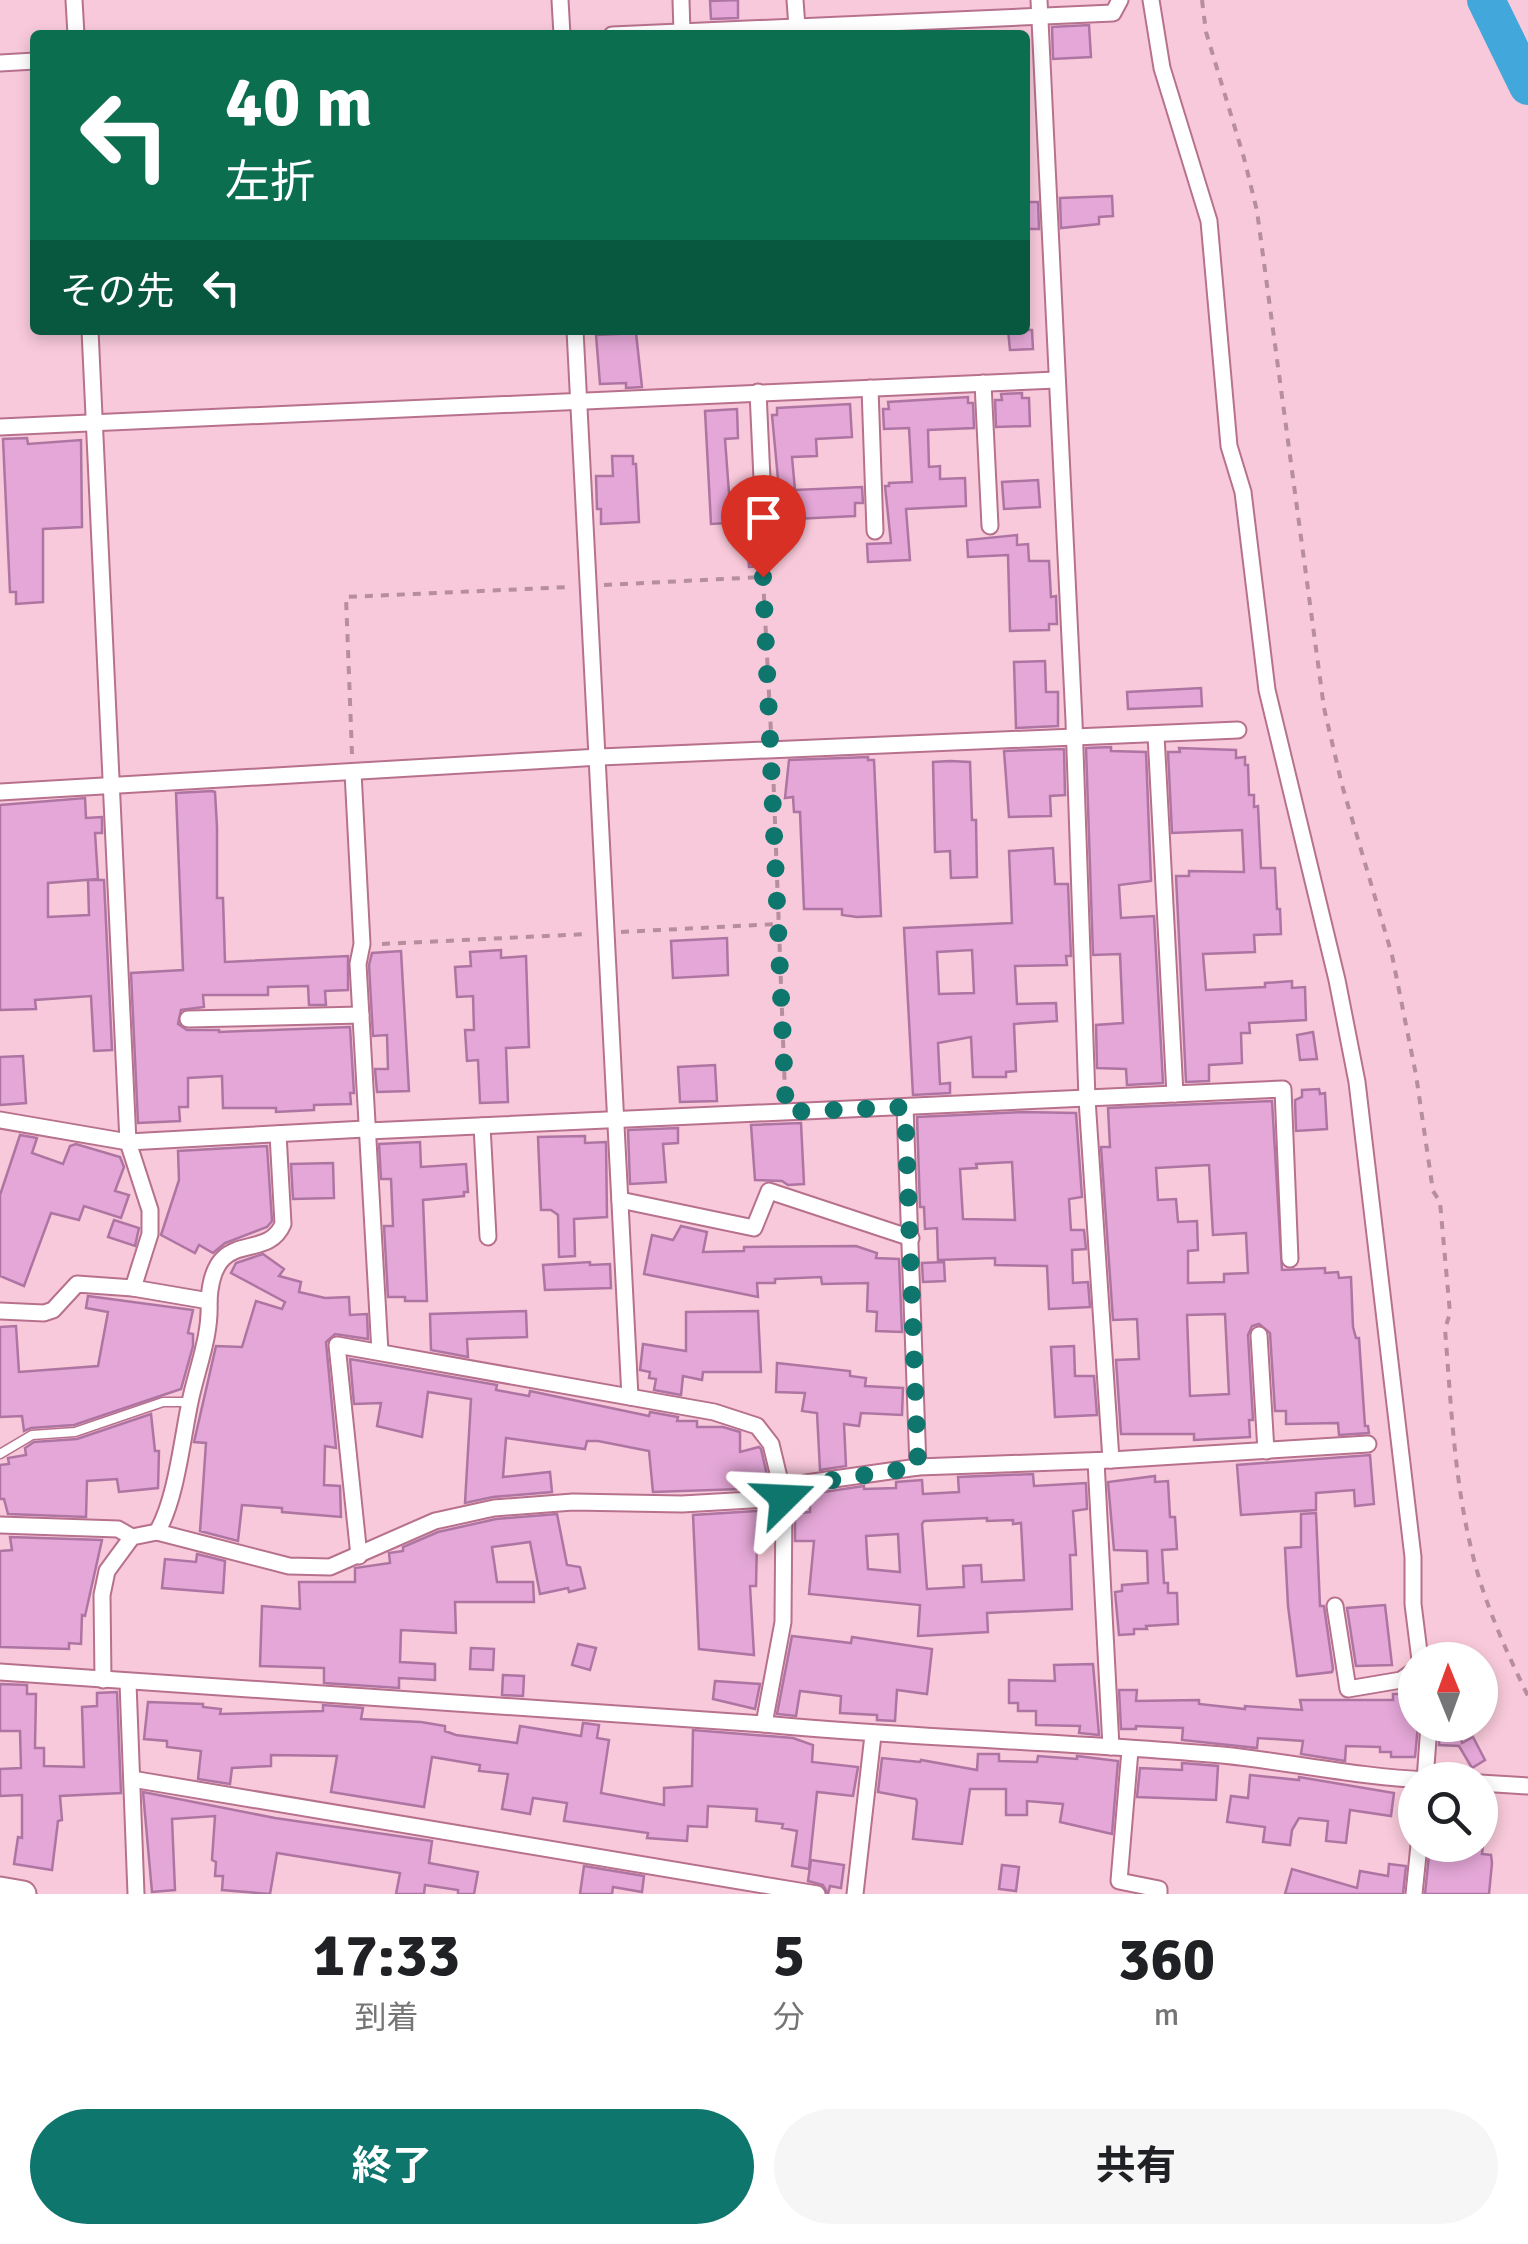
<!DOCTYPE html>
<html lang="ja">
<meta charset="utf-8">
<style>
body{margin:0;font-family:Signika,"Noto Sans JP",sans-serif;background:#f6f6f6;color:#202124;height:100vh;display:flex;flex-direction:column;font-size:38px;white-space:nowrap}
*{box-sizing:border-box;margin:0}
p{font-size:32px;color:#757577}
.icon{flex:none;width:55px;height:55px;fill:none;stroke:currentColor;stroke-width:2;stroke-linecap:round;stroke-linejoin:round}
.map{position:relative;height:1894px;overflow:hidden}
.sheet{display:flex;flex-direction:column;background:#fff;flex:1}
.sheet>*{flex:none}
.top-card{position:absolute;left:30px;top:30px;width:1000px;height:305px;border-radius:10px;box-shadow:0 5px 15px #0003;background:#0b6e4f;color:#fff;overflow:hidden}
.needle{width:65px;rotate:359deg}
.fabs{position:absolute;left:1398px;top:1642px;display:grid;gap:20px}
.fabs a{display:grid;place-items:center;width:100px;height:100px;border-radius:50%;background:#fff;box-shadow:0 5px 15px #0003;font-size:50px}
.pin{position:absolute;display:grid;place-items:center;width:85px;height:85px;color:#fff;margin:-102px -42px;border-radius:50% 50% 50% 0;rotate:-45deg;box-shadow:0 0 10px #0007}
.pin .icon{rotate:45deg}
.me{position:absolute;width:110px;margin:-55px;rotate:69deg;stroke-linejoin:round;filter:drop-shadow(0 0 8px #0008)}
.turn{display:flex;align-items:center;gap:35px;height:210px;padding:0 30px;font-size:45px}
.turn .icon{width:130px;height:130px;stroke-width:2.5}
.turn b{display:block;font-size:70px;line-height:85px}
.then{display:flex;align-items:center;height:95px;padding:0 30px;background:#0003;gap:20px;font-size:38px}
.eta{display:flex;justify-content:space-evenly;align-items:center;height:170px;text-align:center}
.eta b{font-size:60px;font-weight:700;line-height:70px}
.cta{display:flex;gap:20px;margin-top:auto;padding:20px 30px}
.cta a{flex:1;height:115px;border-radius:60px;background:#0f766e;color:#fff;font-size:40px;font-weight:700;line-height:115px;text-align:center}
.cta a+a{background:#f6f6f6;color:#202124}
.map>svg:first-child{display:block}
.lines{fill:none;stroke-linecap:round;stroke-linejoin:round}
.river{stroke:#42a7da;stroke-width:38}
.building{fill:#e4a7d7;stroke:#ae75a2;stroke-width:2.5;fill-rule:evenodd}
.lane-casing{stroke:#b7718d;stroke-width:11}
.street-casing{stroke:#b7718d;stroke-width:19}
.primary-casing{stroke:#b7718d;stroke-width:29}
.path{stroke:#b68e9d;stroke-width:4;stroke-dasharray:8 8;stroke-linecap:butt}
.lane{stroke:#fff;stroke-width:8}
.street{stroke:#fff;stroke-width:15}
.primary{stroke:#fff;stroke-width:25}
.route{stroke:#0f766e;stroke-width:18;stroke-dasharray:0 32.4}
</style>
<div class="map">
<svg width="1528" height="1894" viewBox="0 0 1528 1894">
<rect width="100%" height="100%" fill="#f8c9da"/>
<g class="lines">
<polyline class="river" points="1486,0 1528,86"/>
</g>
<g class="building">
<polygon points="738,0 738,18 711,19 710,1"/>
<polygon points="1089,25 1091,57 1053,59 1052,27"/>
<polygon points="1112,196 1113,216 1099,217 1099,224 1061,228 1060,198"/>
<polygon points="1025,202 1038,202 1039,229 1025,229"/>
<polygon points="1008,330 1032,330 1033,349 1010,350"/>
<polygon points="636,333 642,387 626,388 626,383 600,384 596,335"/>
<polygon points="1022,393 1022,398 1029,398 1030,426 996,427 995,400 1002,400 1001,394"/>
<polygon points="968,397 968,403 973,403 974,428 928,430 929,467 940,466 940,479 965,478 966,506 906,509 910,560 868,562 867,544 891,543 885,486 889,486 889,483 912,482 909,428 884,429 883,409 889,409 888,402"/>
<polygon points="850,404 852,437 816,439 817,456 792,457 795,490 862,487 863,503 855,503 855,516 775,520 774,490 779,490 772,415 777,415 777,408"/>
<polygon points="737,409 738,438 725,439 729,493 751,491 754,545 756,551 764,555 765,566 749,567 746,522 711,524 705,411"/>
<polygon points="27,438 28,444 81,440 82,527 43,529 43,602 16,604 16,592 10,592 3,439"/>
<polygon points="612,456 633,456 633,464 636,464 639,522 601,524 601,509 597,509 596,476 613,476"/>
<polygon points="1038,480 1040,507 1004,509 1002,482"/>
<polygon points="1017,535 1017,545 1028,544 1029,561 1049,561 1051,597 1056,596 1057,624 1049,624 1049,630 1010,631 1008,555 968,557 967,540"/>
<polygon points="1045,661 1046,692 1058,692 1058,726 1016,728 1014,662"/>
<polygon points="1201,688 1202,706 1128,709 1127,692"/>
<polygon points="1111,747 1111,751 1146,752 1151,881 1119,885 1121,918 1154,916 1163,1083 1127,1085 1126,1069 1097,1068 1096,1025 1123,1023 1120,954 1093,955 1086,748"/>
<polygon points="1179,748 1236,750 1236,758 1245,757 1245,765 1248,765 1249,795 1254,795 1254,807 1258,806 1261,868 1275,868 1277,909 1280,909 1281,934 1254,935 1255,952 1203,954 1206,990 1265,987 1265,983 1292,981 1292,988 1305,987 1306,1020 1249,1023 1250,1033 1241,1033 1242,1063 1209,1065 1209,1081 1186,1082 1176,876 1189,876 1189,871 1244,872 1242,830 1172,833 1168,752 1180,752"/>
<polygon points="1064,749 1065,795 1050,796 1051,816 1009,817 1004,751"/>
<polygon points="868,757 868,760 874,760 881,916 857,917 842,915 842,909 804,909 800,812 794,812 793,797 785,798 789,760"/>
<polygon points="950,761 970,762 972,820 976,820 977,877 951,878 950,851 935,852 933,762"/>
<polygon points="212,791 215,792 217,827 217,898 223,898 225,962 348,956 348,990 325,991 326,1005 309,1005 308,986 268,987 268,995 203,995 204,1007 181,1010 178,1024 187,1030 219,1030 219,1032 350,1027 354,1093 350,1093 351,1104 314,1105 314,1110 276,1112 276,1108 223,1108 222,1076 188,1078 188,1107 179,1107 180,1121 138,1123 131,973 183,970 176,793"/>
<polygon points="85,798 86,818 102,817 102,833 95,833 98,879 48,883 48,917 89,915 88,880 104,880 112,1050 94,1051 91,996 35,1000 36,1009 0,1010 0,805"/>
<path d="M 1053,848 L 1055,884 L 1068,884 L 1071,956 L 1066,956 L 1067,965 L 1015,966 L 1017,1004 L 1056,1003 L 1057,1021 L 1014,1024 L 1016,1071 L 1006,1072 L 1006,1077 L 973,1077 L 971,1037 L 938,1043 L 940,1084 L 950,1083 L 950,1093 L 913,1095 L 904,928 L 1012,923 L 1009,851 ZM 972,950 L 974,993 L 939,994 L 937,952 Z"/>
<polygon points="727,938 728,975 673,978 671,941"/>
<polygon points="501,950 501,958 526,956 529,1047 506,1048 508,1102 480,1103 478,1060 467,1061 465,1030 474,1030 473,996 457,997 455,967 471,966 470,952"/>
<polygon points="401,951 409,1091 377,1092 375,1069 388,1069 387,1035 373,1036 369,965 372,953"/>
<polygon points="1313,1032 1317,1059 1300,1060 1297,1035"/>
<polygon points="23,1056 26,1103 0,1105 0,1057"/>
<polygon points="715,1065 717,1101 680,1102 678,1067"/>
<polygon points="1319,1089 1320,1094 1325,1093 1327,1129 1296,1131 1295,1100 1302,1097 1302,1090"/>
<path d="M 1272,1101 L 1282,1270 L 1325,1268 L 1325,1273 L 1338,1272 L 1339,1278 L 1351,1277 L 1353,1327 L 1356,1338 L 1359,1338 L 1365,1426 L 1368,1426 L 1369,1433 L 1339,1435 L 1338,1423 L 1286,1424 L 1286,1411 L 1275,1411 L 1270,1333 L 1259,1324 L 1252,1326 L 1248,1335 L 1253,1420 L 1249,1420 L 1250,1437 L 1194,1440 L 1194,1434 L 1121,1434 L 1116,1360 L 1139,1359 L 1137,1319 L 1113,1320 L 1101,1147 L 1110,1147 L 1108,1108 ZM 1209,1165 L 1213,1235 L 1246,1233 L 1248,1273 L 1224,1274 L 1224,1282 L 1188,1283 L 1188,1251 L 1198,1250 L 1197,1221 L 1178,1222 L 1176,1199 L 1158,1200 L 1156,1168 ZM 1225,1314 L 1229,1394 L 1190,1396 L 1187,1315 Z"/>
<path d="M 1021,1112 L 1076,1113 L 1082,1197 L 1069,1199 L 1071,1230 L 1084,1230 L 1086,1249 L 1072,1250 L 1073,1283 L 1088,1282 L 1090,1307 L 1049,1309 L 1047,1266 L 995,1265 L 995,1258 L 938,1260 L 937,1228 L 925,1229 L 924,1207 L 920,1207 L 917,1117 ZM 1012,1162 L 1015,1220 L 963,1219 L 960,1169 L 977,1168 L 976,1164 Z"/>
<polygon points="801,1123 804,1184 788,1185 782,1181 755,1180 751,1125"/>
<polygon points="678,1128 678,1143 663,1144 666,1182 630,1184 628,1130"/>
<polygon points="20,1135 37,1138 32,1153 63,1164 70,1146 76,1144 120,1157 124,1167 115,1191 129,1195 121,1218 84,1206 79,1220 51,1213 24,1286 0,1276 0,1195"/>
<polygon points="585,1136 585,1143 606,1142 607,1217 574,1219 575,1256 559,1257 558,1215 551,1210 541,1210 538,1137"/>
<polygon points="420,1142 421,1167 466,1164 468,1192 464,1192 464,1196 423,1200 427,1301 405,1301 405,1297 388,1297 384,1226 393,1226 391,1179 381,1179 379,1144"/>
<polygon points="267,1146 272,1221 267,1227 225,1243 213,1253 199,1245 195,1253 161,1235 179,1180 178,1151"/>
<polygon points="333,1163 334,1198 293,1199 291,1164"/>
<polygon points="114,1220 139,1228 135,1246 108,1237"/>
<polygon points="681,1226 707,1232 703,1252 744,1251 744,1247 856,1246 877,1253 876,1258 899,1259 902,1332 876,1331 877,1312 867,1311 868,1283 822,1284 821,1277 775,1279 775,1283 757,1283 758,1297 644,1274 652,1235 673,1240"/>
<polygon points="263,1254 284,1269 279,1276 301,1282 299,1292 325,1298 349,1297 350,1315 367,1314 368,1339 335,1334 326,1342 336,1448 325,1446 324,1485 340,1486 341,1517 282,1512 282,1508 242,1505 238,1541 200,1531 206,1443 194,1442 216,1346 242,1347 256,1301 282,1309 285,1302 231,1273 236,1263"/>
<polygon points="590,1262 590,1265 610,1264 611,1288 545,1290 543,1265"/>
<polygon points="944,1262 945,1281 923,1282 922,1263"/>
<polygon points="88,1296 193,1310 188,1333 193,1334 193,1346 181,1389 74,1425 31,1428 24,1431 22,1416 0,1417 0,1327 16,1326 19,1372 98,1366 108,1312 86,1308"/>
<polygon points="526,1311 527,1337 467,1339 468,1357 431,1350 430,1314"/>
<polygon points="758,1311 761,1372 703,1372 702,1380 683,1376 681,1395 654,1390 656,1379 649,1378 650,1372 640,1370 643,1344 686,1351 686,1312"/>
<polygon points="1074,1346 1075,1376 1094,1376 1097,1415 1055,1417 1051,1347"/>
<polygon points="350,1359 497,1385 496,1390 529,1396 530,1391 649,1416 650,1412 678,1417 677,1421 697,1421 697,1427 723,1427 740,1432 740,1452 759,1447 761,1449 770,1488 653,1492 649,1451 598,1441 587,1441 585,1449 506,1438 503,1477 550,1472 552,1492 493,1497 465,1503 471,1399 428,1392 422,1437 377,1426 381,1403 354,1404"/>
<polygon points="777,1363 850,1371 850,1376 866,1378 865,1386 903,1388 902,1415 861,1413 859,1426 844,1424 846,1466 820,1470 817,1413 802,1411 805,1393 776,1392"/>
<polygon points="151,1414 155,1451 159,1451 158,1488 119,1492 117,1479 87,1481 86,1517 8,1514 4,1499 0,1499 0,1465 9,1464 8,1458 26,1455 25,1448 34,1442 77,1439"/>
<polygon points="1370,1455 1374,1504 1355,1506 1354,1490 1316,1493 1316,1510 1241,1515 1237,1465"/>
<path d="M 1033,1474 L 1034,1486 L 1086,1483 L 1087,1509 L 1073,1511 L 1076,1555 L 1070,1555 L 1072,1609 L 987,1613 L 988,1632 L 918,1636 L 920,1605 L 809,1594 L 814,1541 L 795,1541 L 795,1513 L 810,1512 L 810,1494 L 864,1486 L 864,1489 L 896,1488 L 896,1482 L 922,1480 L 923,1494 L 959,1492 L 958,1477 ZM 987,1518 L 987,1521 L 1013,1520 L 1013,1524 L 1021,1523 L 1024,1580 L 982,1582 L 981,1565 L 963,1566 L 964,1587 L 927,1589 L 922,1524 L 924,1521 ZM 898,1534 L 900,1572 L 868,1569 L 866,1536 Z"/>
<polygon points="1155,1476 1155,1482 1168,1481 1170,1517 1175,1517 1177,1549 1162,1550 1164,1583 1168,1583 1168,1593 1177,1593 1178,1624 1146,1626 1147,1629 1134,1629 1134,1634 1119,1635 1115,1592 1122,1591 1122,1585 1148,1583 1147,1551 1114,1550 1108,1482"/>
<polygon points="773,1510 772,1540 757,1540 756,1586 750,1586 754,1655 699,1649 693,1515"/>
<polygon points="1316,1513 1320,1606 1324,1606 1333,1669 1332,1672 1297,1676 1288,1606 1285,1548 1301,1547 1301,1514"/>
<polygon points="557,1514 567,1565 580,1567 585,1588 569,1592 568,1588 540,1594 530,1542 492,1547 497,1582 533,1582 534,1602 455,1602 456,1633 401,1630 400,1662 435,1664 435,1680 399,1678 399,1688 324,1683 324,1668 260,1666 262,1606 300,1609 299,1582 355,1582 355,1568 390,1563 389,1553 403,1551 403,1547 438,1532 496,1519"/>
<polygon points="10,1537 102,1540 85,1616 82,1615 81,1644 69,1643 69,1649 0,1647 0,1551 12,1550"/>
<polygon points="197,1554 225,1561 223,1593 162,1588 165,1559 196,1562"/>
<polygon points="1385,1605 1392,1665 1356,1666 1347,1608"/>
<polygon points="792,1636 851,1643 852,1637 932,1649 927,1694 897,1690 895,1721 877,1720 877,1715 840,1713 841,1696 800,1691 796,1716 777,1714"/>
<polygon points="578,1644 596,1648 590,1670 572,1665"/>
<polygon points="471,1648 494,1649 493,1670 470,1669"/>
<polygon points="1093,1664 1099,1735 1079,1733 1080,1726 1036,1725 1036,1711 1018,1711 1018,1703 1009,1703 1009,1680 1055,1681 1054,1665"/>
<polygon points="503,1675 524,1676 523,1696 502,1695"/>
<polygon points="715,1681 760,1684 755,1709 713,1699"/>
<polygon points="0,1684 27,1685 27,1694 36,1694 35,1748 44,1748 44,1766 84,1767 82,1707 97,1706 97,1693 117,1692 121,1793 60,1796 62,1820 58,1821 52,1870 14,1864 18,1837 22,1838 22,1795 0,1796 0,1769 21,1768 20,1731 0,1731"/>
<polygon points="1119,1690 1137,1690 1136,1701 1199,1700 1199,1704 1245,1709 1245,1706 1302,1710 1300,1700 1393,1700 1393,1694 1412,1694 1411,1702 1415,1702 1415,1725 1418,1725 1415,1757 1391,1757 1391,1752 1380,1752 1380,1747 1346,1746 1345,1761 1301,1754 1303,1741 1258,1738 1257,1748 1182,1740 1183,1728 1136,1726 1136,1729 1121,1729"/>
<polygon points="148,1702 203,1704 203,1707 221,1709 220,1714 323,1711 323,1705 363,1708 361,1719 421,1722 445,1726 445,1731 456,1735 517,1743 520,1726 581,1736 583,1723 599,1725 597,1738 609,1740 601,1793 664,1805 664,1788 692,1786 693,1730 793,1738 813,1745 812,1762 858,1767 853,1796 817,1792 809,1869 792,1866 797,1831 782,1828 783,1824 756,1821 757,1809 708,1806 707,1827 688,1826 687,1841 647,1838 648,1833 564,1821 567,1803 533,1798 530,1814 502,1809 508,1774 479,1771 480,1765 432,1757 424,1807 331,1792 337,1756 271,1755 271,1766 232,1768 230,1784 198,1779 201,1751 167,1747 167,1741 144,1739"/>
<polygon points="1440,1725 1457,1725 1462,1743 1473,1737 1485,1760 1472,1768 1459,1746 1439,1745"/>
<polygon points="978,1754 999,1754 999,1761 1037,1762 1038,1756 1077,1759 1077,1756 1118,1761 1112,1834 1060,1822 1063,1804 1027,1801 1027,1815 1006,1815 1006,1789 970,1789 962,1844 913,1839 917,1802 916,1799 878,1792 882,1758 920,1762 921,1760 977,1770"/>
<polygon points="1182,1763 1218,1766 1216,1800 1137,1797 1140,1768 1182,1770"/>
<polygon points="1250,1775 1299,1780 1299,1777 1394,1793 1391,1816 1350,1810 1346,1843 1326,1841 1328,1821 1299,1818 1292,1830 1290,1845 1263,1842 1265,1827 1227,1822 1231,1796 1248,1798"/>
<polygon points="143,1792 275,1818 432,1841 429,1863 478,1872 474,1894 458,1894 458,1890 425,1885 424,1894 396,1894 400,1873 277,1853 270,1894 222,1890 223,1876 215,1876 216,1862 212,1860 215,1816 172,1819 175,1890 152,1892"/>
<polygon points="1430,1845 1483,1845 1482,1854 1491,1855 1492,1863 1489,1894 1425,1894"/>
<polygon points="811,1860 844,1865 841,1888 830,1886 828,1894 823,1885 808,1881"/>
<polygon points="1389,1864 1406,1866 1403,1894 1285,1894 1292,1869 1357,1888 1360,1871 1388,1876"/>
<polygon points="1002,1865 1019,1867 1016,1891 999,1889"/>
<polygon points="584,1866 644,1876 642,1892 613,1887 612,1894 580,1894"/>
</g>
<g class="lines">
<g class="lane-casing">
<polyline id="lane" points="0,1454 32,1435 75,1432 163,1402 189,1402"/>
</g>
<g class="street-casing">
<g id="street">
<polyline points="74,0 76,35"/>
<polyline points="560,0 562,35"/>
<polyline points="681,0 682,32"/>
<polyline points="795,0 797,27"/>
<polyline points="1039,0 1074,721 1087,1099 1111,1460"/>
<polyline points="1151,0 1162,68 1209,221 1229,446 1243,492 1267,690 1337,980 1357,1082 1413,1557 1413,1604 1420,1660"/>
<polyline points="612,35 1113,13 1120,0"/>
<polyline points="0,63 35,61"/>
<polyline points="90,330 128,1142 150,1210 150,1234 133,1288"/>
<polyline points="575,330 630,1397"/>
<polyline points="983,383 990,526"/>
<polyline points="870,388 875,531"/>
<polyline points="758,392 765,544"/>
<polyline points="0,427 1056,380"/>
<polyline points="1156,735 1175,1094"/>
<polyline points="353,772 362,944 358,964 380,1352"/>
<polyline points="0,792 600,757 1238,730"/>
<polyline points="188,1019 361,1015"/>
<polyline points="905,1107 918,1467"/>
<polyline points="0,1120 128,1142 365,1129"/>
<polyline points="482,1126 488,1237"/>
<polyline points="368,1131 1283,1089 1290,1259"/>
<polyline points="620,1200 754,1228 769,1191 911,1238"/>
<path d="M 209,1301 C 213,1224 266,1264 283,1224 L 278,1134"/>
<path d="M 0,1311 L 44,1313 L 53,1310 L 77,1284 L 133,1288 L 209,1301 C 211,1336 197,1368 190,1402 C 182,1440 176,1500 157,1532"/>
<polyline points="1259,1335 1266,1451"/>
<polyline points="1096,1461 1111,1747"/>
<polyline points="0,1525 118,1529 132,1537"/>
<polyline points="359,1556 337,1345 714,1412 757,1426 771,1444 784,1498 783,1622 764,1724"/>
<polyline points="1335,1606 1348,1689 1401,1680 1415,1670"/>
<path d="M 0,1672 L 764,1724 C 916,1739 1069,1741 1222,1755 C 1290,1762 1358,1777 1427,1780"/>
<polyline points="103,1680 102,1595 107,1571 132,1537 157,1532 289,1566 330,1567 435,1521 494,1508 573,1502 682,1504 784,1498 806,1483 918,1467 1111,1460 1368,1444"/>
<polyline points="128,1683 136,1894"/>
<polyline points="1130,1750 1119,1881 1159,1889 1159,1894"/>
<polyline points="132,1779 817,1894"/>
<polyline points="1425,1780 1429,1725"/>
<polyline points="1480,1783 1528,1786"/>
<polyline points="855,1894 873,1735"/>
<polyline points="1414,1894 1419,1845"/>
</g>
</g>
<g class="primary-casing">
<polyline id="primary" points="0,1890 23,1894"/>
</g>
<g class="path">
<path d="M 1202,0 L 1206,32 L 1244,158 L 1257,211 L 1324,708 L 1342,785 L 1392,955 L 1416,1075 L 1433,1191 L 1440,1202 L 1450,1313 L 1445,1329 C 1451,1403 1454,1479 1472,1552 C 1484,1602 1505,1649 1528,1696"/>
<polyline points="604,585 763,577 771,733"/>
<polyline points="352,754 346,597 570,587"/>
<polyline points="773,768 785,1093"/>
<polyline points="621,932 777,924"/>
<polyline points="382,944 587,934"/>
</g>
<use href="#lane" class="lane"/>
<use href="#street" class="street"/>
<use href="#primary" class="primary"/>
</g>
<g class="lines">
<polyline class="route" points="763,577 786,1112 905,1107 918,1467 806,1484 784,1498"/>
</g>
</svg>
<div class="fabs">
<a><svg class="needle" viewBox="-14 -14 28 28"><path d="M0-13l5 13h-10z" fill="#e53935"/><path d="M0 13l5-13h-10z" fill="#757577"/></svg></a>
<a><svg class="icon" aria-label="search" viewBox="0 0 24 24"><circle cx="10" cy="10" r="6"/><path d="M15 15l6 6"/></svg></a>
</div>
<div class="pin" style="left:763px;top:577px;background:#d93025"><svg class="icon" aria-label="arrive" viewBox="0 0 24 24"><path d="M6 21V4h12l-3 4 3 4H6"/></svg></div>
<svg class="me" style="left:784px;top:1498px" viewBox="-20 -20 40 40"><path d="M0-17L14 15 0 8-14 15z" fill="#0f766e" stroke="#fff" stroke-width="4"/></svg>
<div class="top-card">
<div class="turn"><svg class="icon" aria-label="left" viewBox="0 0 24 24"><path d="M17 20v-9H6M10 6l-5 5 5 5"/></svg><div><b>40 m</b>左折</div></div>
<div class="then">その先<svg class="icon" aria-label="left" viewBox="0 0 24 24"><path d="M17 20v-9H6M10 6l-5 5 5 5"/></svg></div>
</div>
</div>
<section class="sheet">
<div class="eta">
<div><b>17:33</b><p>到着</p></div>
<div><b>5</b><p>分</p></div>
<div><b>360</b><p>m</p></div>
</div>
<div class="cta"><a>終了</a><a>共有</a></div>
</section>
